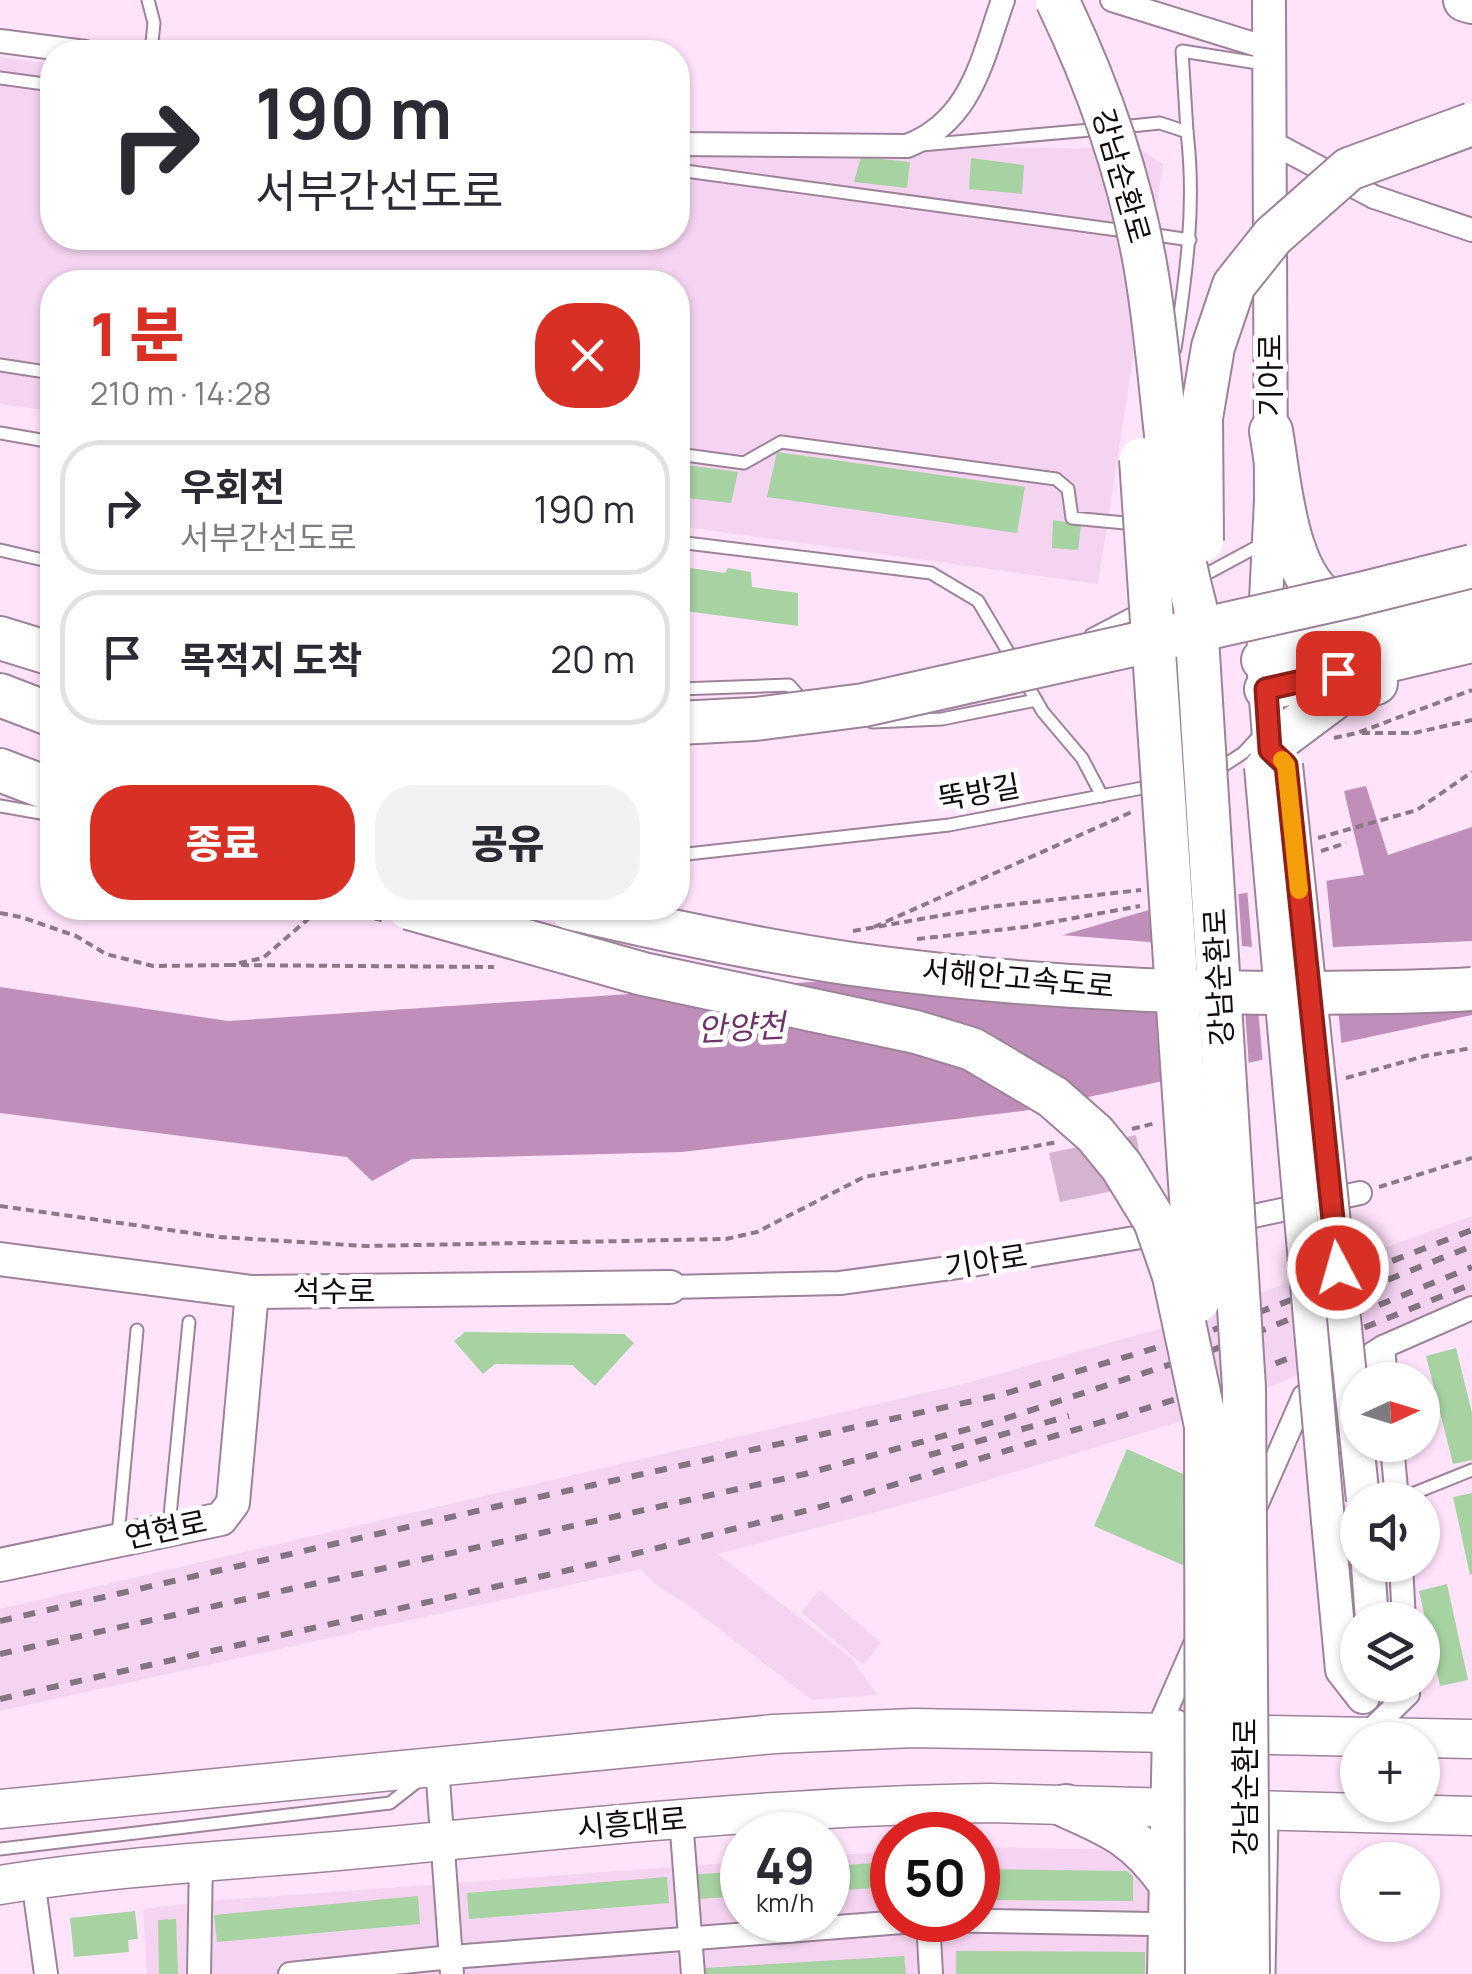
<!DOCTYPE html>
<html lang="ko">
<meta charset="utf-8">
<style>
body{margin:0;font-family:Manrope,"Noto Sans KR",sans-serif;background:#f2f2f3;color:#2b2b33;height:100vh;display:flex;flex-direction:column;font-size:38px;white-space:nowrap}
*{box-sizing:border-box;margin:0}
p{font-size:32px;color:#7c7c81}
.icon{flex:none;width:55px;height:55px;fill:none;stroke:currentColor;stroke-width:2;stroke-linecap:round;stroke-linejoin:round}
.map{position:relative;flex:1;overflow:hidden}
.details{position:absolute;left:40px;top:270px;width:650px;height:650px;display:flex;flex-direction:column;background:#fff;border-radius:40px;box-shadow:0 2px 8px #0004}
.details>*{flex:none}
.banner{position:absolute;left:40px;top:40px;width:650px;height:210px;border-radius:40px;box-shadow:0 2px 8px #0004;background:#fff;color:#2b2b33;overflow:hidden}
.needle{width:65px;rotate:86deg}
.buttons{position:absolute;left:1340px;top:1362px;display:grid;gap:20px}
.buttons a{display:grid;place-items:center;width:100px;height:100px;border-radius:50%;background:#fff;box-shadow:0 2px 8px #0004;font-size:50px}
.speed{position:absolute;left:720px;top:1812px;display:flex;gap:20px;font-size:50px;font-weight:700;text-align:center}
.speed>*{display:grid;place-content:center;width:130px;height:130px;border-radius:50%;background:#fff;box-shadow:0 2px 8px #0004;line-height:1}
.speed small{font-size:25px;font-weight:400}
.speed .limit{border:15px solid #d22;background:#fff;color:#111}
.pin{position:absolute;display:grid;place-items:center;width:85px;height:85px;color:#fff;margin:-42px;border-radius:20px;box-shadow:0 5px 15px #0006}
.me{position:absolute;width:110px;margin:-55px;rotate:354deg;stroke-linejoin:round;filter:drop-shadow(0 0 8px #0008)}
.turn{display:flex;align-items:center;gap:35px;height:210px;padding:0 50px;font-size:45px}
.turn .icon{width:130px;height:130px;stroke-width:2.5}
.turn b{display:block;font-size:70px;line-height:85px}
.round{display:grid;place-items:center;flex:none;width:105px;height:105px;border-radius:40px;background:#f2f2f3}
.headline{display:flex;align-items:center;justify-content:space-between;height:170px;padding:0 50px}
h1{font-size:60px;font-weight:800;line-height:75px;color:#d93025}
.primary-button{display:flex;gap:20px;margin-top:auto;padding:20px 50px}
.primary-button a{flex:1;height:115px;border-radius:40px;background:#d93025;color:#fff;font-size:40px;font-weight:800;line-height:115px;text-align:center}
.primary-button a+a{background:#f2f2f3;color:#2b2b33}
ul{padding:0;list-style:none}
li{display:flex;align-items:center;gap:30px;height:135px;margin:0 20px 15px;padding:0 30px;border:5px solid #e1e1e2;border-radius:40px}
li div{flex:1}
li b{display:block;font-size:38px}
li em{font-style:normal}
.map>svg:first-child{display:block}
.built{fill:#f5d4f1}
.green{fill:#d5b3d1}
.water{fill:#bf8fba}
.pier{fill:#ffe3fb}
.building{fill:#a7d2a2}
.lines{fill:none;stroke-linecap:round;stroke-linejoin:round}
.lane-casing{stroke:#9c8399;stroke-width:15}
.street-casing{stroke:#9c8399;stroke-width:26}
.secondary-casing{stroke:#9c8399;stroke-width:36}
.primary-casing{stroke:#9c8399;stroke-width:41}
.highway-casing{stroke:#9c8399;stroke-width:46}
.path{stroke:#8b7888;stroke-width:4;stroke-dasharray:8 5;stroke-linecap:butt}
.lane{stroke:#fff;stroke-width:11}
.street{stroke:#fff;stroke-width:22}
.secondary{stroke:#fff;stroke-width:32}
.primary{stroke:#fff;stroke-width:38}
.highway{stroke:#fff;stroke-width:42}
.rail{stroke:#847382;stroke-width:6;stroke-dasharray:12 12;stroke-linecap:butt}
.secondary-bridge-casing{stroke:#9c8399;stroke-width:36;stroke-linecap:butt}
.highway-bridge-casing{stroke:#9c8399;stroke-width:46;stroke-linecap:butt}
.secondary-bridge{stroke:#fff;stroke-width:32}
.highway-bridge{stroke:#fff;stroke-width:42}
.route-casing{stroke:#8d1f18;stroke-width:25}
.route{stroke:#d93025;stroke-width:18}
.slow{stroke:#f59e0b;stroke-width:18}
.labels{text-anchor:middle;stroke-width:10;stroke-linejoin:round;paint-order:stroke}
.street-label{font-size:30px;fill:#130b12;stroke:#fff}
.water-label{font-size:32px;font-style:italic;fill:#6d3369;stroke:#fff}
</style>
<div class="map">
<svg width="1472" height="1974" viewBox="0 0 1472 1974">
<rect width="100%" height="100%" fill="#ffe3fb"/>
<g class="built">
<polygon points="0,57 52,64 52,238 678,238 678,143 1140,149 1163,164 1098,584 678,526 678,282 52,282 52,411 0,404"/>
<polygon points="1472,1216 1472,1298 1291,1378 1178,1422 932,1497 718,1554 851,1658 878,1695 812,1700 688,1605 657,1586 641,1569 0,1711 0,1609 959,1385 1163,1328"/>
<polygon points="820,1590 881,1643 863,1665 801,1612"/>
<polygon points="978,1847 1095,1849 1119,1854 1135,1864 1155,1901 1154,1974 147,1974 143,1909 209,1901 742,1862 742,1920 828,1920 828,1856 892,1851 892,1920 978,1920"/>
</g>
<polygon class="green" points="1136,1135 1146,1184 1060,1202 1049,1153"/>
<polygon class="water" points="1366,786 1388,855 1472,827 1472,1015 1023,1111 682,1152 412,1159 372,1181 347,1157 0,1113 0,987 228,1021 930,974 1166,905 1364,875 1344,791"/>
<polygon class="pier" points="1326,876 1333,947 1472,941 1472,1003 1338,1008 1342,1048 1263,1065 1258,1008 1245,1009 1249,1068 1174,1084 1167,1003 929,969 1048,934 1162,943 1165,900 1238,889 1242,946 1252,947 1247,888"/>
<g class="building">
<polygon points="861,157 910,162 907,188 854,182"/>
<polygon points="971,158 1024,165 1022,194 969,189"/>
<polygon points="777,452 1025,487 1017,533 767,497"/>
<polygon points="678,464 738,472 731,503 678,497"/>
<polygon points="1053,520 1081,525 1078,550 1052,548"/>
<polygon points="678,557 688,559 690,568 725,573 728,568 751,572 752,587 798,593 798,626 678,610"/>
<polygon points="465,1332 624,1334 634,1343 595,1386 572,1365 495,1364 483,1374 454,1341"/>
<polygon points="1456,1348 1472,1413 1472,1460 1453,1464 1426,1356"/>
<polygon points="1127,1449 1221,1491 1187,1567 1094,1526"/>
<polygon points="1472,1493 1472,1574 1470,1575 1453,1497"/>
<polygon points="1447,1584 1468,1680 1440,1686 1419,1591"/>
<polygon points="892,1862 892,1887 828,1891 828,1866"/>
<polygon points="978,1869 1127,1871 1133,1877 1133,1901 978,1900"/>
<polygon points="742,1872 742,1896 699,1899 698,1874"/>
<polygon points="667,1877 669,1903 469,1919 467,1893"/>
<polygon points="418,1896 420,1924 217,1942 214,1915"/>
<polygon points="135,1911 138,1939 128,1940 129,1952 74,1957 70,1918"/>
<polygon points="176,1919 178,1974 159,1974 158,1920"/>
<polygon points="956,1951 1145,1952 1145,1974 956,1974"/>
<polygon points="904,1956 906,1974 704,1974 704,1968"/>
</g>
<g class="lines">
<g class="lane-casing">
<g id="lane">
<polyline points="148,0 154,23 151,52"/>
<polyline points="0,78 52,85"/>
<path d="M 1121,127 L 1160,123 L 1187,132 C 1196,206 1186,276 1175,349"/>
<polyline points="1187,132 1182,51 1264,64"/>
<polyline points="921,145 1102,129"/>
<polyline points="678,170 1132,232"/>
<polyline points="1150,234 1190,240"/>
<polyline points="0,365 52,373"/>
<polyline points="0,433 52,442"/>
<polyline points="678,454 744,463 781,442 1056,479 1068,489 1072,518 1125,523 1136,515"/>
<polyline points="678,542 931,573 978,601 1014,662"/>
<polyline points="0,550 52,562"/>
<polyline points="1197,579 1264,543"/>
<polyline points="1091,635 1141,609"/>
<polyline points="1023,678 1043,712 1082,758 1102,796"/>
<polyline points="678,689 789,685 804,702"/>
<polyline points="872,722 942,719 1036,700"/>
<polyline points="1214,772 1243,753 1258,737"/>
<polyline points="0,806 52,815"/>
<polyline points="678,855 949,825 1153,786"/>
<polyline points="1397,1500 1472,1470"/>
<polyline points="169,1526 189,1322"/>
<polyline points="118,1536 137,1330"/>
<polyline points="0,1849 390,1803 418,1781"/>
<polyline points="1269,1974 1272,1818"/>
</g>
</g>
<g class="street-casing">
<g id="street">
<polyline points="1112,0 1270,49"/>
<polyline points="0,41 85,52"/>
<polyline points="1271,142 1374,197 1472,230"/>
<path d="M 678,144 L 907,146 C 972,121 982,59 1003,0"/>
<polyline points="1226,1222 1360,1193"/>
<polyline points="670,1287 840,1283 972,1265 1165,1233"/>
<polyline points="1383,1347 1386,1380"/>
<polyline points="1392,1445 1397,1500"/>
<polyline points="1255,1508 1304,1396 1383,1347 1472,1308"/>
<polyline points="1401,1565 1404,1620"/>
<polyline points="1157,1731 1196,1642"/>
<polyline points="1365,1736 1408,1694 1408,1685"/>
<polyline points="437,1766 452,1974"/>
<polyline points="920,1804 922,1835"/>
<polyline points="681,1819 693,1974"/>
<polyline points="33,1880 46,1974"/>
<polyline points="928,1920 931,1974"/>
<polyline points="199,1974 201,1861"/>
<polyline points="290,1974 451,1957 928,1920 1152,1924"/>
</g>
</g>
<g class="secondary-casing">
<g id="secondary">
<polyline points="1269,0 1271,500 1263,660 1270,750"/>
<polyline points="0,1259 252,1292 670,1287"/>
<polyline points="1328,1521 1342,1670 1363,1697"/>
<polyline points="0,1565 221,1519 233,1503 252,1292"/>
<polyline points="1368,1565 1372,1620"/>
</g>
</g>
<g class="primary-casing">
<g id="primary">
<polyline points="0,1809 774,1734 914,1728 1472,1739"/>
<path d="M 0,1885 C 130,1864 261,1859 392,1846 C 591,1826 790,1806 990,1803 L 1472,1816"/>
</g>
</g>
<g class="highway-casing">
<g id="highway">
<polyline points="1465,0 1472,2"/>
<path d="M 1271,431 C 1280,480 1285,582 1336,605 C 1368,620 1408,616 1443,617"/>
<polyline points="0,638 52,654"/>
<polyline points="1263,660 1443,617 1472,607"/>
<polyline points="1266,689 1472,641"/>
<polyline points="0,695 52,715"/>
<polyline points="1270,746 1337,696 1376,683"/>
<polyline points="0,770 52,790"/>
<path d="M 1066,1806 C 1116,1828 1138,1838 1170,1883"/>
<polyline points="1169,1974 1174,1731"/>
</g>
</g>
<g class="path">
<polyline points="1362,733 1414,733 1472,720"/>
<polyline points="1334,738 1357,733 1472,690"/>
<polyline points="1318,838 1417,810 1472,772"/>
<polyline points="1321,851 1346,843"/>
<polyline points="323,908 382,920"/>
<polyline points="0,913 21,917 76,936 106,954 153,966 230,965"/>
<polyline points="874,927 1134,811"/>
<polyline points="853,931 989,907 1141,890"/>
<polyline points="917,939 1025,927 1140,906"/>
<polyline points="239,963 263,958 321,908"/>
<polyline points="228,965 494,967"/>
<polyline points="1346,1078 1425,1056 1472,1048"/>
<polyline points="1132,1129 1156,1123"/>
<polyline points="1379,1187 1472,1158"/>
<polyline points="0,1206 219,1237 366,1246 726,1239 757,1232 864,1177 1058,1142"/>
</g>
<use href="#lane" class="lane"/>
<use href="#street" class="street"/>
<use href="#secondary" class="secondary"/>
<use href="#primary" class="primary"/>
<use href="#highway" class="highway"/>
<g class="rail">
<polyline points="1379,1305 1472,1267"/>
<polyline points="929,1455 1069,1416"/>
<polyline points="0,1621 503,1505 1000,1395 1208,1332 1472,1230"/>
<polyline points="0,1654 805,1474 1001,1420 1208,1352 1472,1246"/>
<polyline points="0,1699 578,1568 817,1508 1220,1386 1472,1284"/>
</g>
<g class="secondary-bridge-casing">
<g id="secondary-bridge">
<polyline points="1286,765 1363,1500"/>
<polyline points="1261,767 1328,1521"/>
</g>
</g>
<g class="highway-bridge-casing">
<g id="highway-bridge">
<path d="M 1057,0 C 1100,89 1133,184 1148,282 C 1165,390 1166,500 1195,606 L 1244,1388 L 1248,1974"/>
<polyline points="1141,459 1198,1301"/>
<polyline points="1202,541 1201,418 1213,347 1234,285 1273,236 1349,169 1472,124"/>
<polyline points="678,723 755,719 864,705 1356,595 1472,566"/>
<polyline points="409,908 643,974 916,1032 972,1049 1053,1097 1095,1134 1122,1167 1155,1221 1174,1276 1206,1426 1207,1974"/>
<path d="M 570,908 C 663,930 758,950 852,964 C 996,984 1153,993 1298,993 C 1356,992 1414,993 1472,989"/>
</g>
</g>
<use href="#secondary-bridge" class="secondary-bridge"/>
<use href="#highway-bridge" class="highway-bridge"/>
</g>
<g class="lines">
<g class="route-casing">
<polyline id="route" points="1338,673 1266,689 1270,750 1286,765 1338,1268"/>
</g>
<use href="#route" class="route"/>
<polyline class="slow" points="1282,760 1286,765 1299,890"/>
</g>
<g class="labels">
<g class="street-label">
<text transform="translate(1121 176) rotate(74)" y="10">강남순환로</text>
<text transform="translate(1271 375) rotate(-90)" y="10">기아로</text>
<text transform="translate(979 793) rotate(-10)" y="10">뚝방길</text>
<text transform="translate(1219 977) rotate(-93)" y="10">강남순환로</text>
<text transform="translate(1018 979) rotate(5)" y="10">서해안고속도로</text>
<text transform="translate(986 1262) rotate(-9)" y="10">기아로</text>
<text x="334" y="1302">석수로</text>
<text transform="translate(166 1530) rotate(-12)" y="10">연현로</text>
<text transform="translate(1246 1787) rotate(-90)" y="10">강남순환로</text>
<text transform="translate(632 1824) rotate(-5)" y="10">시흥대로</text>
</g>
<g class="water-label">
<text transform="translate(741 1028) rotate(-3)" y="11">안양천</text>
</g>
</g>
</svg>
<div class="buttons">
<a><svg class="needle" viewBox="-14 -14 28 28"><path d="M0-13l5 13h-10z" fill="#e53935"/><path d="M0 13l5-13h-10z" fill="#7c7c81"/></svg></a>
<a><svg class="icon" aria-label="sound" viewBox="0 0 24 24"><path d="M4 9h4l5-4v14l-5-4H4zM17 9q2 3 0 6"/></svg></a>
<a><svg class="icon" aria-label="layers" viewBox="0 0 24 24"><path d="M12 4l9 5-9 5-9-5zM3 14l9 5 9-5"/></svg></a>
<a>+</a>
<a>−</a>
</div>
<div class="speed"><div>49<small>km/h</small></div><div class="limit">50</div></div>
<div class="pin" style="left:1338px;top:673px;background:#d93025"><svg class="icon" aria-label="arrive" viewBox="0 0 24 24"><path d="M6 21V4h12l-3 4 3 4H6"/></svg></div>
<svg class="me" style="left:1338px;top:1268px" viewBox="-20 -20 40 40"><circle r="17" fill="#d93025" stroke="#fff" stroke-width="3"/><path d="M0-11L8 9 0 5-8 9z" fill="#fff"/></svg>
<div class="banner">
<div class="turn"><svg class="icon" aria-label="right" viewBox="0 0 24 24"><path d="M7 20v-9h11M14 6l5 5-5 5"/></svg><div><b>190 m</b>서부간선도로</div></div>
</div>
<section class="details">
<div class="headline"><div><h1>1 분</h1><p>210 m · 14:28</p></div><a class="round" style="background:#d93025;color:#fff"><svg class="icon" aria-label="close" viewBox="0 0 24 24"><path d="M6 6l12 12M18 6L6 18"/></svg></a></div>
<ul>
<li><svg class="icon" aria-label="right" viewBox="0 0 24 24"><path d="M7 20v-9h11M14 6l5 5-5 5"/></svg><div><b>우회전</b><p>서부간선도로</p></div><em>190 m</em></li>
<li><svg class="icon" aria-label="arrive" viewBox="0 0 24 24"><path d="M6 21V4h12l-3 4 3 4H6"/></svg><div><b>목적지 도착</b></div><em>20 m</em></li>
</ul>
<div class="primary-button"><a>종료</a><a>공유</a></div>
</section>
</div>
